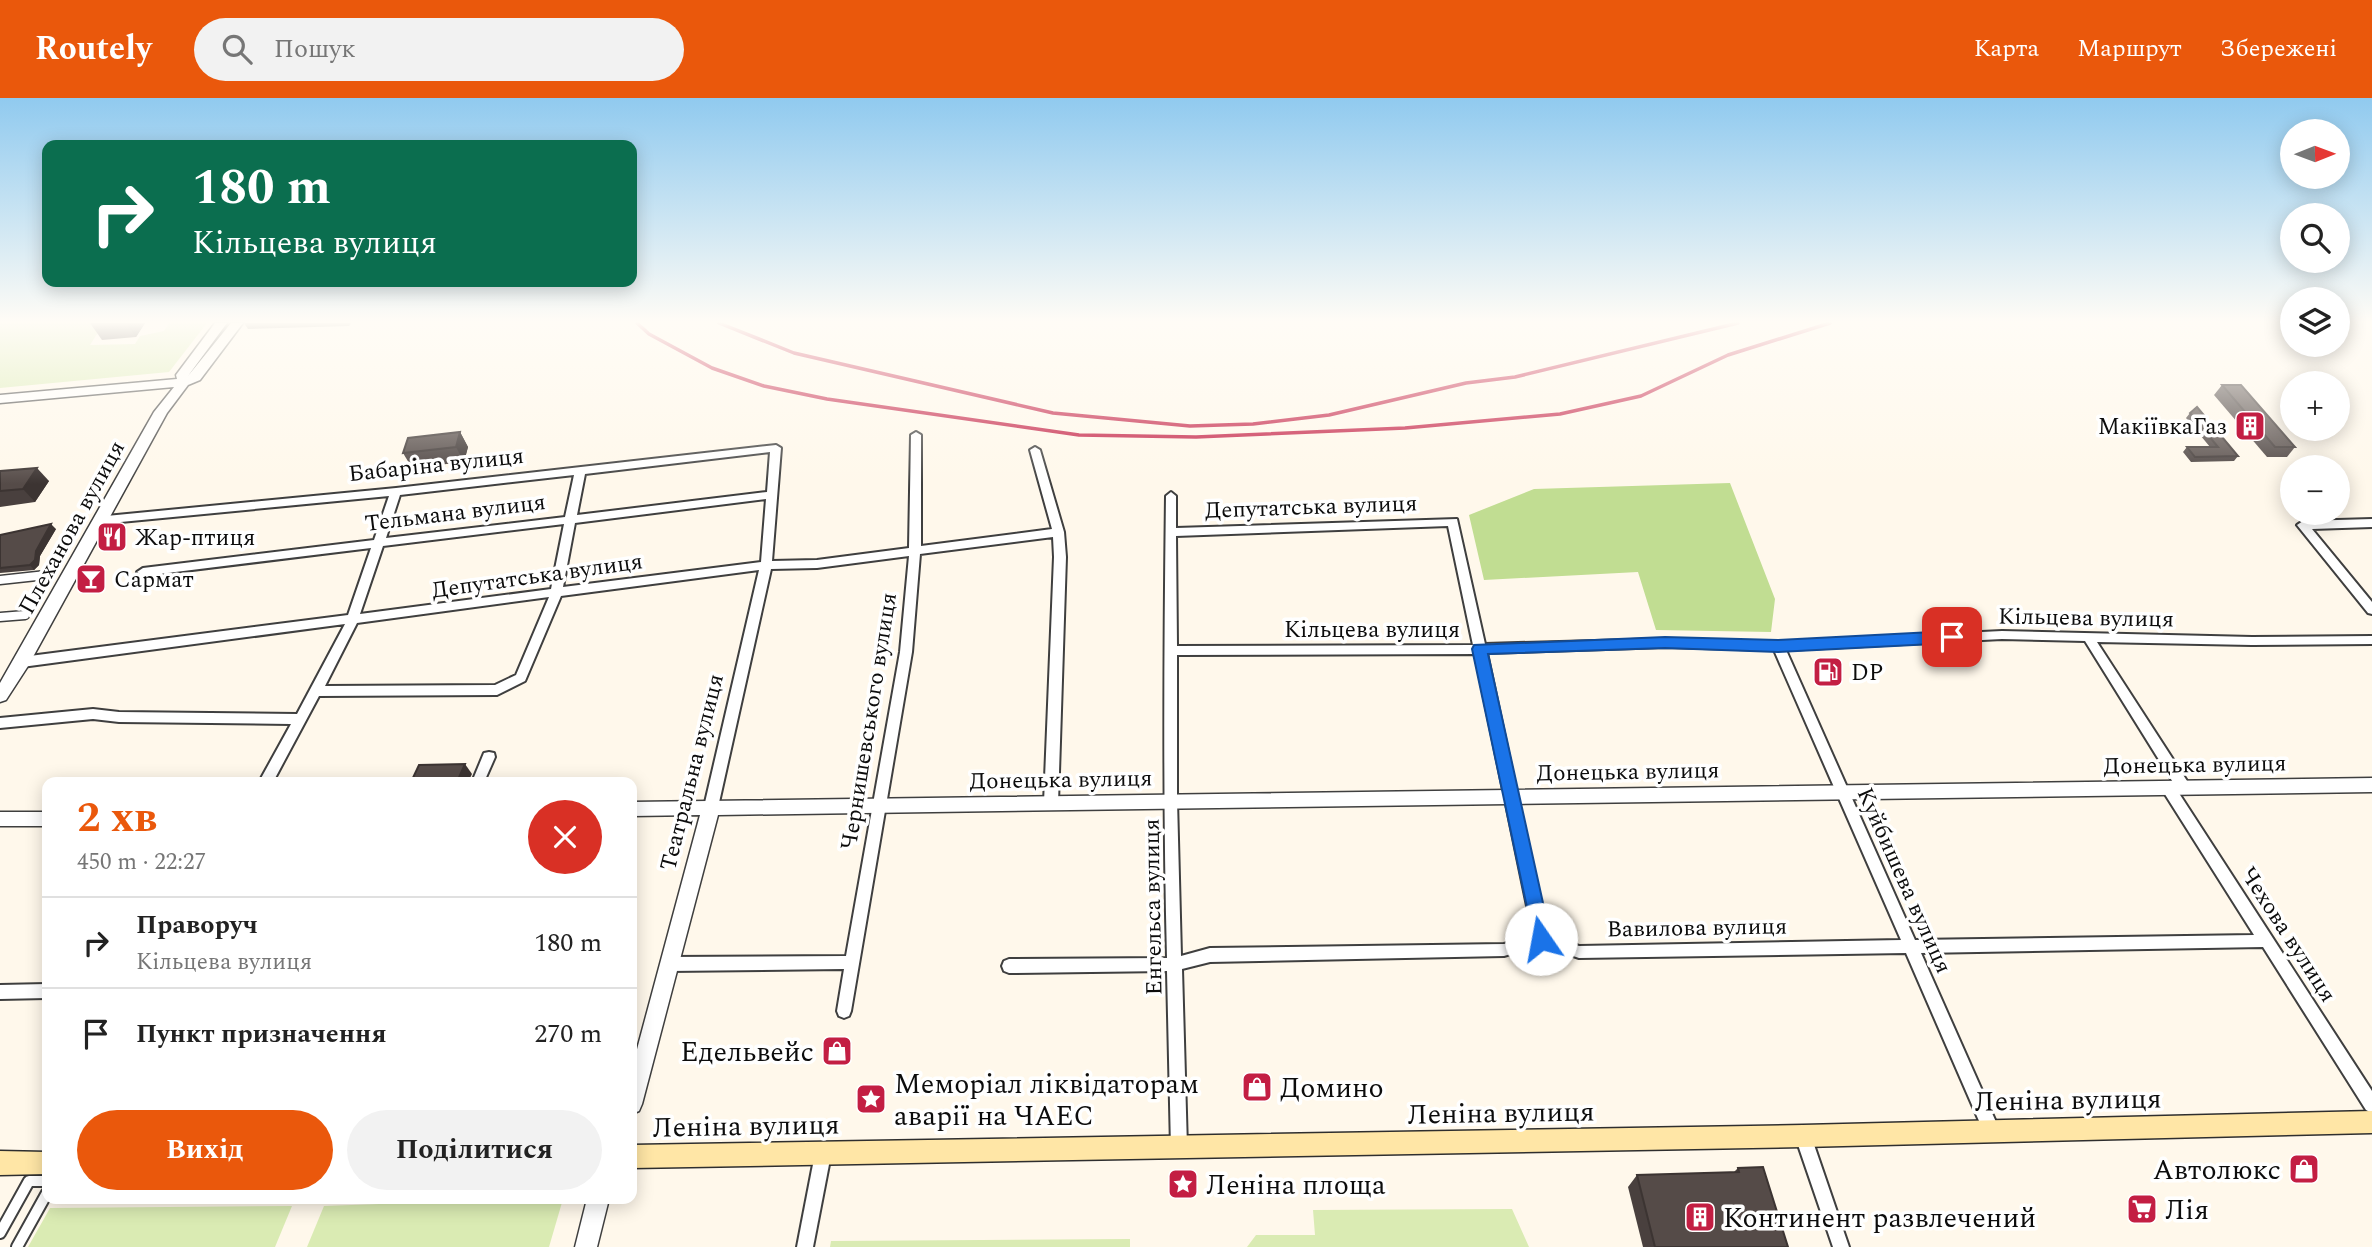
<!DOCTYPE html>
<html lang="uk">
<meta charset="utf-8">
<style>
body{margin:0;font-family:Spectral,serif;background:#f2f2f2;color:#222;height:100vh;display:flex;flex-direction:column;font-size:26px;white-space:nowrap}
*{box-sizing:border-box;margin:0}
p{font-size:23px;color:#767676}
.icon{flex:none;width:38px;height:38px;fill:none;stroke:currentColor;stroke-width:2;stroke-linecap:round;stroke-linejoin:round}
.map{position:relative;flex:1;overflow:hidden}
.side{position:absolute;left:42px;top:679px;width:595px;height:427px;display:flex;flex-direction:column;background:#fff;border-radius:14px;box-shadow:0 4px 18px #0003}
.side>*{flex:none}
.top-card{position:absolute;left:42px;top:42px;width:595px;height:147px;border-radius:14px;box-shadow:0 4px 18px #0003;background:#0b6e4f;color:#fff;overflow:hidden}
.needle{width:46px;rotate:89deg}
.controls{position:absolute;left:2280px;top:21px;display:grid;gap:14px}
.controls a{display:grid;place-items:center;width:70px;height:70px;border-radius:50%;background:#fff;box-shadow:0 4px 18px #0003;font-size:35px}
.pin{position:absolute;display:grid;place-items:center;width:60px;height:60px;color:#fff;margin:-30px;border-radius:14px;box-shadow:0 4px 10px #0006}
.me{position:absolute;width:77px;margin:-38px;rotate:348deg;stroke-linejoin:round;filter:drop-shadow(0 0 5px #0008)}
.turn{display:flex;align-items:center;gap:24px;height:147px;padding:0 35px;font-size:32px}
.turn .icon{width:91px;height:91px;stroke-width:2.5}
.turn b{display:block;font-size:49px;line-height:60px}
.round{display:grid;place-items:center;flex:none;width:74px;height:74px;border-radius:37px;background:#f2f2f2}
.overview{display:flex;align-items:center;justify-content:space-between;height:119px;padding:0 35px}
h1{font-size:42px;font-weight:700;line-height:52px;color:#ea580c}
.cta{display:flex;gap:14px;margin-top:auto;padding:14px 35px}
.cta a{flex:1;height:80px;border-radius:42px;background:#ea580c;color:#fff;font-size:28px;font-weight:700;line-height:80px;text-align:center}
.cta a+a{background:#f2f2f2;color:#222}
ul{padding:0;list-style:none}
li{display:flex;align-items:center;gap:21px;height:91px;padding:0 35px;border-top:2px solid #e0e0e0}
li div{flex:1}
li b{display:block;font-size:26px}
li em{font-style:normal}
header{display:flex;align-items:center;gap:42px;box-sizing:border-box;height:98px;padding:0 35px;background:#ea580c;color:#fff}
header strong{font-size:33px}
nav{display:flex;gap:38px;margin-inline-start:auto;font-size:24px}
.search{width:490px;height:63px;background:#f2f2f2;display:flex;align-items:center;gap:18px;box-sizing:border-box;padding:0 24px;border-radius:38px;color:#767676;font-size:26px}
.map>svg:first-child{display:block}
.green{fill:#daebb3}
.forest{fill:#c1dd92}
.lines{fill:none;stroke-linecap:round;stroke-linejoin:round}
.pedestrian-far1-casing{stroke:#3f3f3f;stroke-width:11}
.pedestrian-casing{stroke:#3f3f3f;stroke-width:14}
.minor-casing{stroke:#3f3f3f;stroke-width:4}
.tertiary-casing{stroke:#3f3f3f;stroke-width:3}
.secondary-casing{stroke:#2e2e2e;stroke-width:3}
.pedestrian-far1{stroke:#fff;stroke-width:8}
.pedestrian{stroke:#fff;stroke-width:10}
.minor{fill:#fff;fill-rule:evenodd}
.tertiary{fill:#fff;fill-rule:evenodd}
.secondary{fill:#ffe6a6;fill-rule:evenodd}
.rail{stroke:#c31e43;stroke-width:3.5}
.wall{fill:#49403e}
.shaded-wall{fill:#3c3432}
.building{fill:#554b48;stroke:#3c3432;stroke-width:2}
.route{fill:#1a73e8;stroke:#114b97;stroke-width:2}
.labels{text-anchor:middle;stroke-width:7;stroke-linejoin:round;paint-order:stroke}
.poi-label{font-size:23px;fill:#0c0c0c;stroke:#fff;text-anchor:start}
.street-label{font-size:23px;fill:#0c0c0c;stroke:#fff}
.near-poi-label{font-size:28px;fill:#0c0c0c;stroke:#fff;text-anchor:start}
.near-street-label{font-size:28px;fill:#0c0c0c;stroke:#fff}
</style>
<header>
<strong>Routely</strong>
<div class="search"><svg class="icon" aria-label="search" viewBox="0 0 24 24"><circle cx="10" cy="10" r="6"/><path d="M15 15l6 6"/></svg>Пошук</div>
<nav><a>Карта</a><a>Маршрут</a><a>Збережені</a></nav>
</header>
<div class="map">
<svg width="2372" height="1149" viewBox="0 0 2372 1149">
<rect width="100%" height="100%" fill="#fff8eb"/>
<g class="green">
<polygon points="0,225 104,225 90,247 135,246 140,238 164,233 169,225 207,225 169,274 0,290"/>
<polygon points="517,1101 563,1101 549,1149 307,1149 324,1108"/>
<polygon points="292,1108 275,1149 28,1149 50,1110"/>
<polygon points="1512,1111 1529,1149 1247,1149 1256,1137 1315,1137 1313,1112"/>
<polygon points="1130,1141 1130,1149 830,1149 831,1143"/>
</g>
<polygon class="forest" points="1730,385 1775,501 1771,534 1656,532 1638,474 1484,482 1469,417 1534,391"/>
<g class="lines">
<g class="pedestrian-far1-casing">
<g id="pedestrian-far1">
<polyline points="0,482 46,477"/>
<polyline points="0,519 25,517"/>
</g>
</g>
<g class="pedestrian-casing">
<g id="pedestrian">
<polyline points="0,1135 29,1083 47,1083"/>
<polyline points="17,1149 47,1095"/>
</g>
</g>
<g class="minor-casing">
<g id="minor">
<path d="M 916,334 L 921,337 L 921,448 L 1052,431 L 1030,352 L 1035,349 L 1040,352 L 1064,434 L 1066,459 L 1058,705 L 1056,709 L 1051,710 L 1046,709 L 1044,705 L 1054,459 L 1053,439 L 920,456 L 912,554 L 851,913 L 849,918 L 844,920 L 839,918 L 837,913 L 844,871 L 669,873 L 664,871 L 662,866 L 664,861 L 669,859 L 846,858 L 900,554 L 909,458 L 817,470 L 771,471 L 718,709 L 716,713 L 711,714 L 706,713 L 704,709 L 759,472 L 561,498 L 525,583 L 497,597 L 319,598 L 273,684 L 259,684 L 291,626 L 119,624 L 93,621 L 0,630 L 0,620 L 93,611 L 119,614 L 297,616 L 345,526 L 22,569 L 16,564 L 22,559 L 348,517 L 371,450 L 143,478 L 137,474 L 143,470 L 374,442 L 389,398 L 100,426 L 94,422 L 96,419 L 396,390 L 776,347 L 781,350 L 772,463 L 817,462 L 909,450 L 911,337 ZM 770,354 L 767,394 L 577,417 L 585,376 ZM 574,377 L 565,419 L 386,440 L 400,397 ZM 766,401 L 761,464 L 563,489 L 575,425 ZM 564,426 L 551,491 L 360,516 L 383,448 ZM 549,499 L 516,577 L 495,587 L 325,588 L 357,525 Z"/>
<path d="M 1171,394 L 1176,398 L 1176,430 L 1457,421 L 1485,546 L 1666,541 L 1778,544 L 2002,533 L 2252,539 L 2372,538 L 2372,546 L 2252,547 L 2097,544 L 2189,686 L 2191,690 L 2189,694 L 2184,695 L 2179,694 L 2085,543 L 2002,541 L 1786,552 L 1915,842 L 2254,837 L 2161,690 L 2163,686 L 2168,685 L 2173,686 L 2372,993 L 2372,1015 L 2366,1012 L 2263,849 L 1921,855 L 2000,1033 L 1998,1039 L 1992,1041 L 1986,1039 L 1906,855 L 1579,860 L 1541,847 L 1504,858 L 1210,864 L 1182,871 L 1187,1050 L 1185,1056 L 1179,1058 L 1173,1056 L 1171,1050 L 1167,873 L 1009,875 L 1004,873 L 1002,868 L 1004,863 L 1009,861 L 1167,860 C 1163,705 1164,552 1166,398 ZM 1448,428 L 1473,547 L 1177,548 L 1176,438 ZM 1666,549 L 1774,552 L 1901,842 L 1579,848 L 1547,837 L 1487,555 ZM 1475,556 L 1533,837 L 1504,846 L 1210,850 L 1181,858 L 1177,702 L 1177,557 Z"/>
<polygon points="2372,421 2372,429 2312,431 2372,504 2372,516 2368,515 2297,427 2303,423"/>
<polygon points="489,654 494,655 495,659 484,684 472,684 484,655"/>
<polygon points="47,886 47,900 0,901 0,887"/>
<polygon points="1803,1030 1809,1032 1811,1038 1849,1149 1833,1149 1795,1038 1797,1032"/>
<polygon points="823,1048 829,1050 831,1056 813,1149 797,1149 815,1056 817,1050"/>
</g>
</g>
<g class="tertiary-casing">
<g id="tertiary">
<polygon points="215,225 227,225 188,278 231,225 243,225 200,282 188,287 167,315 28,568 6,602 0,604 0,585 154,314 174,289 0,305 0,297 177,281 176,277"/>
<polygon points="2372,680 2372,694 718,717 642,1006 639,1013 632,1016 632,970 700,717 632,718 632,704"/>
<rect x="0" y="714" width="47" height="14"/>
<polygon points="587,1101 609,1101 597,1149 575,1149"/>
</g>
</g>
<g class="secondary-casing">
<g id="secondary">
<polygon points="2372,1013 2372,1035 1803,1049 632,1070 632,1047 1803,1027"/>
<polygon points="0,1053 47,1054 47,1076 0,1077"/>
</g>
</g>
<use href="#pedestrian-far1" class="pedestrian-far1"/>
<use href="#pedestrian" class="pedestrian"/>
<use href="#minor" class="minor"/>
<use href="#tertiary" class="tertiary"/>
<use href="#secondary" class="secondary"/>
<g class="rail">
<polyline points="637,225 649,236 712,270 764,288 827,301 1079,337 1196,339 1405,330 1560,316 1641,298 1728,257 1830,225"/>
<polyline points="719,225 794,255 1053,315 1190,328 1253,326 1329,317 1466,285 1515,279 1738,225"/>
</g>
</g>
<g class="wall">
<polygon points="90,225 145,225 136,239 102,242"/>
<polygon points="244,225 351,225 349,228 248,231"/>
<polygon points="2222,287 2295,349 2287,359 2267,359 2214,297"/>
<polygon points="2190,315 2238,358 2234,363 2191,364 2183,354 2187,349 2210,349 2186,320"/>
<polygon points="460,334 468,349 464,364 412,370 403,355"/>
<polygon points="0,373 49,383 35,404 0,409"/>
<polygon points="56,431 40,458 39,467 34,472 0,475 0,437"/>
<polygon points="1738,1070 1788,1149 1643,1149 1628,1089 1637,1077 1734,1074"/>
</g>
<g class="shaded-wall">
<polygon points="126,225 145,225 136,239"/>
<polygon points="460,334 468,349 464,364 456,349"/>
<polygon points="37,370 49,383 35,404 23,391"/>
<polygon points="51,426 56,431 40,458 39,467 34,472 30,467 36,453"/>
<polygon points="465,666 472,676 468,684 457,684"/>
</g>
<g class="building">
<polygon points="2222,287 2241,287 2295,349 2275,349"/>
<polygon points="2197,309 2238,358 2195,359 2187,349 2218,349 2190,315"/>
<polygon points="460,334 456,349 403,355 408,340"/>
<polygon points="37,370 23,391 0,393 0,373"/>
<polygon points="51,426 36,453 35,462 30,467 0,470 0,437"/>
<polygon points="465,666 457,684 411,684 419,667"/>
<polygon points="1763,1069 1788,1149 1655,1149 1637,1077 1739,1074 1738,1070"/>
</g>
<linearGradient id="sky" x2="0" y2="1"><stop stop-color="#90caef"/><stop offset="0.58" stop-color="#fffcf6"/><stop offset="1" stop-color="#fffcf6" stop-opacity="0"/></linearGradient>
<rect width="2372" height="386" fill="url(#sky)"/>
<polygon class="route" points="1952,533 1960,539 1952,545 1778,554 1665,550 1488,556 1551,841 1548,847 1541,849 1535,847 1472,551 1474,547 1665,539 1778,542"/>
<defs>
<g id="building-square" transform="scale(1.575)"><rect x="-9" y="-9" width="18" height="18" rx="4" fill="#c31e43" stroke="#fff"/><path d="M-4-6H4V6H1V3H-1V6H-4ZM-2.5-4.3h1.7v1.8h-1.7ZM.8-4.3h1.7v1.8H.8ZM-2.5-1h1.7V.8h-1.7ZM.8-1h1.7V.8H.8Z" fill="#fff"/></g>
<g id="restaurant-square" transform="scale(1.575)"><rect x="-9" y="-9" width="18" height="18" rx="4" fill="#c31e43" stroke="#fff"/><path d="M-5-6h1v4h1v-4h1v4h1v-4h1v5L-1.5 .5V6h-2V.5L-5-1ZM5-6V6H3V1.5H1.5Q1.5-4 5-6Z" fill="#fff"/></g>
<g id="bar-square" transform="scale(1.575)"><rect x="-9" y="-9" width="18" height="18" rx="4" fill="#c31e43" stroke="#fff"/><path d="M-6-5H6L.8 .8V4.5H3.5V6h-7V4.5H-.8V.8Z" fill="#fff"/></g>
<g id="fuel-square" transform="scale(1.575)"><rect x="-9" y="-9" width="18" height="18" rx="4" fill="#c31e43" stroke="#fff"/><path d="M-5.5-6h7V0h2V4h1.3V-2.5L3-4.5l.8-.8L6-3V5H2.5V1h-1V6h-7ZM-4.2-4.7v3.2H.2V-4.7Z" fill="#fff"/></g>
<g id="shop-square" transform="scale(1.575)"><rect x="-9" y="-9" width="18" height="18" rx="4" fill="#c31e43" stroke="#fff"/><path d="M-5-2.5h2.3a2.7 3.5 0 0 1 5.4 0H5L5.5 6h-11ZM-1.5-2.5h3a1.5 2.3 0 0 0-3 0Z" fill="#fff"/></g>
<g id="sight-square" transform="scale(1.575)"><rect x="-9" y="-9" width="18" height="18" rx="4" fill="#c31e43" stroke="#fff"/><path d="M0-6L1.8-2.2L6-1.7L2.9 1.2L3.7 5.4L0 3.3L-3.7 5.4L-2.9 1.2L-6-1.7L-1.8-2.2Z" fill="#fff"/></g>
<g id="supermarket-square" transform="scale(1.575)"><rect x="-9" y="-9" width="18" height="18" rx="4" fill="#c31e43" stroke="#fff"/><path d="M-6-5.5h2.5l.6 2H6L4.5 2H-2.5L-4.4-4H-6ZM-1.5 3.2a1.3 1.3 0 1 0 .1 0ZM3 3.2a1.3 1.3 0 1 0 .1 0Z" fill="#fff"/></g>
</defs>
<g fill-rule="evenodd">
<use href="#building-square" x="2250" y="328"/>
<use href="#restaurant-square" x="112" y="439"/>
<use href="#bar-square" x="91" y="481"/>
<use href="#fuel-square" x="1828" y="574"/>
<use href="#shop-square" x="837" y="953"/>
<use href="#shop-square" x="1257" y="989"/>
<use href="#sight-square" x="871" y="1001"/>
<use href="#shop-square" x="2304" y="1071"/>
<use href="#sight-square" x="1183" y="1086"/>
<use href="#supermarket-square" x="2142" y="1111"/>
<use href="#building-square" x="1700" y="1119"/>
</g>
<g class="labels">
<g class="poi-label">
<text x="2227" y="336" text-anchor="end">МакіївкаГаз</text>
<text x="135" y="447">Жар-птиця</text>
<text x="114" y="489">Сармат</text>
<text x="1851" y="582">DP</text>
</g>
<g class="street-label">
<text transform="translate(436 366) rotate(-6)" y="8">Бабаріна вулиця</text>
<text transform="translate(1311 408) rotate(-2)" y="8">Депутатська вулиця</text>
<text transform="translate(455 414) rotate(-7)" y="8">Тельмана вулиця</text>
<text transform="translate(71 429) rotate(-61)" y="8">Плеханова вулиця</text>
<text transform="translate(537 477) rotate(-8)" y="8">Депутатська вулиця</text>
<text transform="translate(2086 519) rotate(1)" y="8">Кільцева вулиця</text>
<text x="1372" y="539">Кільцева вулиця</text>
<text transform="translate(868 623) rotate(-81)" y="8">Чернишевського вулиця</text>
<text transform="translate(2195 666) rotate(-1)" y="8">Донецька вулиця</text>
<text transform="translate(1628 673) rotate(-1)" y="8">Донецька вулиця</text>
<text transform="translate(691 674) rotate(-76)" y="8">Театральна вулиця</text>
<text transform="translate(1061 681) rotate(-1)" y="8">Донецька вулиця</text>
<text transform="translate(1905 782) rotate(66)" y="8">Куйбишева вулиця</text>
<text transform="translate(1152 809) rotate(-91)" y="8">Енгельса вулиця</text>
<text transform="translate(1697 829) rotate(-1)" y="8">Вавилова вулиця</text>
<text transform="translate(2289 836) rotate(57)" y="8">Чехова вулиця</text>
</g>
<g class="near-poi-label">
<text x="814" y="963" text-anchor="end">Едельвейс</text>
<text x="894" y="995">Меморіал ліквідаторам<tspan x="894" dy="32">аварії на ЧАЕС</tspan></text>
<text x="1280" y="999">Домино</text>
<text x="2281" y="1081" text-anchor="end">Автолюкс</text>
<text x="1206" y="1096">Леніна площа</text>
<text x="2165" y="1121">Лія</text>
<text x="1723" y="1129">Континент развлечений</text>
</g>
<g class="near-street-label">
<text transform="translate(2068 1001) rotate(-1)" y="10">Леніна вулиця</text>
<text transform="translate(1501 1014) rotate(-1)" y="10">Леніна вулиця</text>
<text transform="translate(746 1027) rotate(-1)" y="10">Леніна вулиця</text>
</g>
</g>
</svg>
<div class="controls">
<a><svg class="needle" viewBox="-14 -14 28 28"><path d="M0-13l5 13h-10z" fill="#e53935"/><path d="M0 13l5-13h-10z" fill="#767676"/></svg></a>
<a><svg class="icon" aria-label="search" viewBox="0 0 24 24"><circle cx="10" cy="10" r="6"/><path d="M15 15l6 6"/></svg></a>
<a><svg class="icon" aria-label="layers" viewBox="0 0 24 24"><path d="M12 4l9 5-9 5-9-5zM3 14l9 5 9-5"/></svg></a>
<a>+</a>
<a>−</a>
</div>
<div class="pin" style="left:1952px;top:539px;background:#d93025"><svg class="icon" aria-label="arrive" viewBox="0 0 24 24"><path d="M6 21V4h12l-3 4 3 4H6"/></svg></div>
<svg class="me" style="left:1541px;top:841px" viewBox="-20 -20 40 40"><circle r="19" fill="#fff"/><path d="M0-13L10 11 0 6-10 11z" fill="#1a73e8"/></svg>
<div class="top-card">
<div class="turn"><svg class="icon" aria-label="right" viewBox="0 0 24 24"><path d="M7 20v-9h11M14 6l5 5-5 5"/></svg><div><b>180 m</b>Кільцева вулиця</div></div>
</div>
<section class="side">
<div class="overview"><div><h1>2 хв</h1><p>450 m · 22:27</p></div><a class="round" style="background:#d93025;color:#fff"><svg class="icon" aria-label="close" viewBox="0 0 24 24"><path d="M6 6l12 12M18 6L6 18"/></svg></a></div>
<ul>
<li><svg class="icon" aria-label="right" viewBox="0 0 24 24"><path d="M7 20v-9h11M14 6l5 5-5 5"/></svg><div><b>Праворуч</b><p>Кільцева вулиця</p></div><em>180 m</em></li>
<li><svg class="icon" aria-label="arrive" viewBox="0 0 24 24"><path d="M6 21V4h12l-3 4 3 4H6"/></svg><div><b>Пункт призначення</b></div><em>270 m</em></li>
</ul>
<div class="cta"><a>Вихід</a><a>Поділитися</a></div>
</section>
</div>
